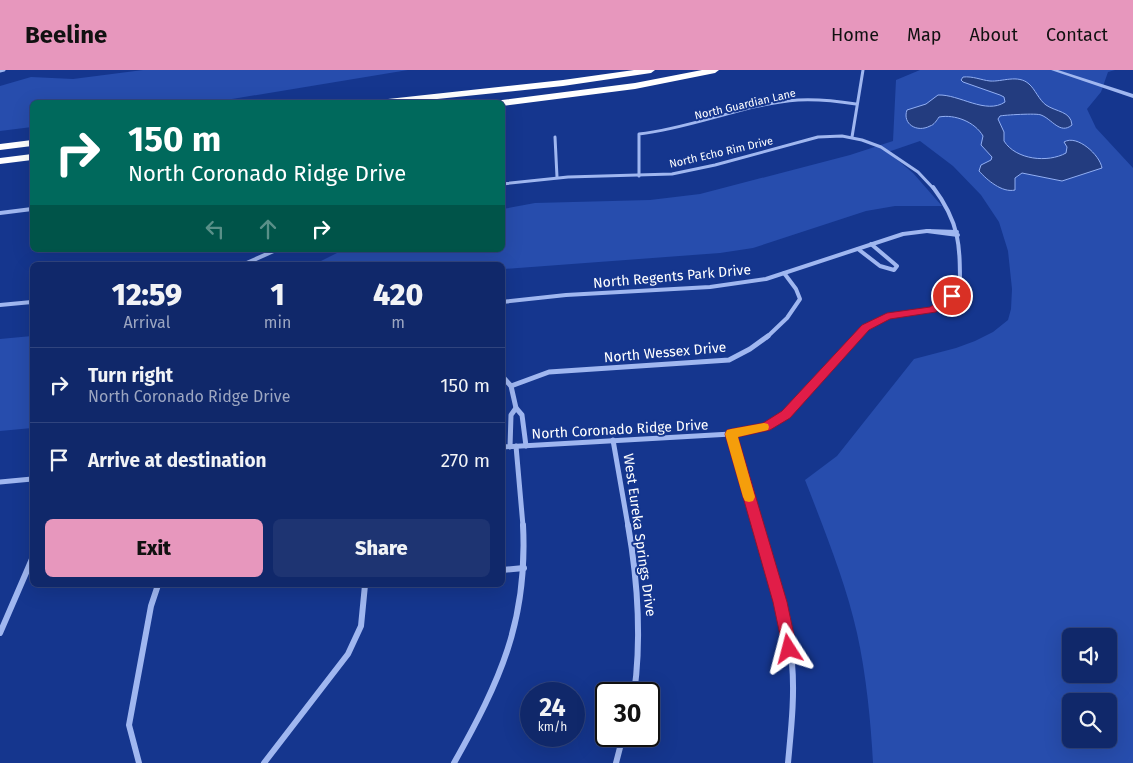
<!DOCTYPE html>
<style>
body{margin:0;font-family:"Fira Sans",sans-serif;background:#1e3472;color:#f1f3f6;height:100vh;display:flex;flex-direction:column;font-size:19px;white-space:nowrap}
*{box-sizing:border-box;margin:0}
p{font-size:16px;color:#9ca6c1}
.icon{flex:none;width:28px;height:28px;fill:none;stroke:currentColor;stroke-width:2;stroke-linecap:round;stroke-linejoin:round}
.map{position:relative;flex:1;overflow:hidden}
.sheet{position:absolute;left:30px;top:192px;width:475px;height:325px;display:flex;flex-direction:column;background:#10286a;border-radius:8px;box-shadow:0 5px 20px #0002,0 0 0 1px #30447e}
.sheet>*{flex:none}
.top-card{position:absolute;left:30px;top:30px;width:475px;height:152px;border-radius:8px;box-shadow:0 5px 20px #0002,0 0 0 1px #30447e;background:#00695c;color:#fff;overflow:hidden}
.fabs{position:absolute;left:1062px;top:558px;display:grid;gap:10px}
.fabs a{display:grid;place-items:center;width:55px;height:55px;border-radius:8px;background:#10286a;box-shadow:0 5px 20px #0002,0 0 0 1px #30447e;font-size:25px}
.speed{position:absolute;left:520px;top:612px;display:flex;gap:10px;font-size:25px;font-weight:700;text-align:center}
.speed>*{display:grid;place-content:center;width:65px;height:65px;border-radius:50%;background:#10286a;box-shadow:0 5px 20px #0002,0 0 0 1px #30447e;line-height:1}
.speed small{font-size:12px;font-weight:400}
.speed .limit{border:2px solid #111;border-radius:8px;background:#fff;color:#111}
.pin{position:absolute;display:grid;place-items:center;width:42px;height:42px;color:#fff;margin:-21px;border:2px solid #fff;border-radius:50%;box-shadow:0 1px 5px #0007}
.me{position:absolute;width:55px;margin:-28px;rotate:351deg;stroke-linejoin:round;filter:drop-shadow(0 0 4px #0008)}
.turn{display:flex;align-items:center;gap:18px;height:105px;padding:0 15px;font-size:22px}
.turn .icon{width:65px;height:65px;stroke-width:2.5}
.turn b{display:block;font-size:35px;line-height:42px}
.lanes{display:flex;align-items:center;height:48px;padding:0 15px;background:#0003;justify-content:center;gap:25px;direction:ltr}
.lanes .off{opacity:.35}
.eta{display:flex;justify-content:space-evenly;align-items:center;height:85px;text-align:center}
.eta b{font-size:30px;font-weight:800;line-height:35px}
.button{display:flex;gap:10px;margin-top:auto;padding:10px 15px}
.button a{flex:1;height:58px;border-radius:8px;background:#e797bd;color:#111;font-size:20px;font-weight:800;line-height:58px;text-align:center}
.button a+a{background:#1e3472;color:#f1f3f6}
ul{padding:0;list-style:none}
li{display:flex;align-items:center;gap:15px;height:75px;padding:0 15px;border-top:1px solid #30447e}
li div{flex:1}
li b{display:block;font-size:19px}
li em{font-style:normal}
header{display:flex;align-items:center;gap:30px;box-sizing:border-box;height:70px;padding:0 25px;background:#e797bd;color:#111}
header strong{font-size:24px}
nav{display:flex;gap:28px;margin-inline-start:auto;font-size:18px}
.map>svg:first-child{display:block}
.green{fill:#274dad;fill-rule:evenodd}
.water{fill:#233c7f;stroke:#92aff3}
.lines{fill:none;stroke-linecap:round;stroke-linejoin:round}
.minor-far3{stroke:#a0b7f0;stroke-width:3}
.minor-far2{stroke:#a0b7f0;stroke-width:4}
.minor-far1{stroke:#a0b7f0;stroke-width:5}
.minor{stroke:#a0b7f0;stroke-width:6}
.tertiary{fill:#a0b7f0;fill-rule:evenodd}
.motorway{fill:#fff;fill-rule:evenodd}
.route{fill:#e11d48;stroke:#92132f}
.slow{fill:#f59e0b}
.labels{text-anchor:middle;stroke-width:4;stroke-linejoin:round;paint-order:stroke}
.far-street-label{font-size:11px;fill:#fff;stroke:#15368e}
.street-label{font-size:14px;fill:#fff;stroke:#15368e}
</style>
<header>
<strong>Beeline</strong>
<nav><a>Home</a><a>Map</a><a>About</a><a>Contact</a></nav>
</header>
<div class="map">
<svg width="1133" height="693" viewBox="0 0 1133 693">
<rect width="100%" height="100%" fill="#15368e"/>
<g class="green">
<polygon points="143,0 408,0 214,32 32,32 32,57 0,61 0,16 31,7 73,9"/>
<path d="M 920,0 L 1115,0 L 1108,2 L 1101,22 L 1087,39 L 1096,58 L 1133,98 L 1133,693 L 873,693 C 871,653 866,603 857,563 C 846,513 824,459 805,410 L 837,386 L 914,289 L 956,278 L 975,271 L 993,262 L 1008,250 L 1011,239 L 1012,219 L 1008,181 L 999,152 L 981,125 L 953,96 L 920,71 L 888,82 L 913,103 L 942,136 L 895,136 L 866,141 L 753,178 L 720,183 L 503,199 L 502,195 L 313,195 L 343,180 L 502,180 L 503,139 L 535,133 L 650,130 L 700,124 L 850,85 L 893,71 L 896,10 ZM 1071,566 L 1109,566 L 1109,604 L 1071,604 ZM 1071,631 L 1109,631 L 1109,669 L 1071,669 Z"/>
<polygon points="32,266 32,358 0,361 0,269"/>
</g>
<path class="water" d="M 963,7 C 973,6 981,10 990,11 C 1002,12 1018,4 1029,14 C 1035,19 1039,30 1046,35 C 1056,42 1071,41 1072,55 C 1060,65 1052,49 1041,45 C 1037,43 1004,45 1000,46 L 998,49 L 1004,62 L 1004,71 C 1016,90 1048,93 1066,83 L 1067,77 L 1064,72 C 1077,64 1100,85 1102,98 L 1062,111 L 1022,103 L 1015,108 L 1015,120 C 1002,123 987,110 979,101 L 981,95 L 991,90 L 992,87 L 981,75 L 983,66 C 975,52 955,44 939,47 C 937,50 934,55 930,56 C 917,63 902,54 907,40 L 926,34 L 938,25 C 959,24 986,45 1005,32 L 1004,27 L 1000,25 L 963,12 L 961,10 Z"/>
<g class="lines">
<g class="minor-far3">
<polyline points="0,1 4,0"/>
<polyline points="555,67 557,107"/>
<polyline points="852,67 863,0"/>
<path d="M 639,106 L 639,64 C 693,58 744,34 798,30 C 817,29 837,31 856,34"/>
<polyline points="502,114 568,107 672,104 715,95 818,67 842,66 862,70 881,77 918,102 934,119"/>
</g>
<g class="minor-far2">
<polyline points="0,143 32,139"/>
<polyline points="957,162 927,161 958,165"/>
<polyline points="858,179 880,196 894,200 897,196 871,174"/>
<polyline points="242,195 276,180"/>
<polyline points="502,232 566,225 710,217 766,209 903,164 927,161"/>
<polyline points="0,235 32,232"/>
<polyline points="766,268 787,248 800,229 796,219 784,203"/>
<path d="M 856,268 L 865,258 L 887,246 L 932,240 L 944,233 L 960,218 C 960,175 960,153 933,117"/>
</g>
<g class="minor-far1">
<polyline points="502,306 511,316 516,338"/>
<polyline points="511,316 549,302 729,290 750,279 768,266"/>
<polyline points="731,364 758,456"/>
<polyline points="613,370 628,456"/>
<polyline points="516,376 523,456"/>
<polyline points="502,377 731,364 766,357 786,345 857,266"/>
<polyline points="510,377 511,345 516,338 522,345 526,376"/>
<polyline points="0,412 32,409"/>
</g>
<g class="minor">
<path d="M 628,455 C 638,512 642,567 634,624"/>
<path d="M 757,455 C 771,500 787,546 792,593 C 795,626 791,660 788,693"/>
<polyline points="502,500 524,498"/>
<polyline points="0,563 32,489"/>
<polyline points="139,693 129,655 151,536 158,515"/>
<polyline points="264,693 348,584 361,556 365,515"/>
<path d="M 454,693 C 500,611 528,551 523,455"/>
<polyline points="616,693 623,666"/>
</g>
<polygon class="tertiary" points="1051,0 1058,0 1133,24 1133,28"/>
<g class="motorway">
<polygon points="634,0 655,0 651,3 563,16 408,32 383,32 388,29 563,10"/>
<polygon points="702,0 719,0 715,3 635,19 502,36 502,32 498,32 502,30 635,13"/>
<polygon points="32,70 32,76 0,80 0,74"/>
<polygon points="32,84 32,90 0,94 0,88"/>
</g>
</g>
<polygon class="route" points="952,222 955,223 955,228 936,242 890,249 869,260 790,348 770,360 738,367 787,532 797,579 795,584 789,587 784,584 773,532 725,364 727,360 731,359 763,353 782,341 862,255 887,243 930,237"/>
<polygon class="slow" points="764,353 768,354 769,357 768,360 738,367 755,427 753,431 749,432 745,431 743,427 725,364 727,360 731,359"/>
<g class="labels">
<g class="far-street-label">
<text transform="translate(745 34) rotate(-13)" y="4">North Guardian Lane</text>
<text transform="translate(721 82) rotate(-13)" y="4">North Echo Rim Drive</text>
</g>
<g class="street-label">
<text transform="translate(672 206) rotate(-5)" y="5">North Regents Park Drive</text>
<text transform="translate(665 282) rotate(-5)" y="5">North Wessex Drive</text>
<text transform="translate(620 359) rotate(-3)" y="5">North Coronado Ridge Drive</text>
<text transform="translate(640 465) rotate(82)" y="5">West Eureka Springs Drive</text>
</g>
</g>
</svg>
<div class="fabs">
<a><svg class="icon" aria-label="sound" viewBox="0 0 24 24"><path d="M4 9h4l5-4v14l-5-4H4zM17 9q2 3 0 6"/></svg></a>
<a><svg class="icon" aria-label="search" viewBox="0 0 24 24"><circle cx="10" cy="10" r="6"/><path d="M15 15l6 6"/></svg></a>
</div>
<div class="speed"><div>24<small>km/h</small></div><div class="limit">30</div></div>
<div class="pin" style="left:952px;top:226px;background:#d93025"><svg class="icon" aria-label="arrive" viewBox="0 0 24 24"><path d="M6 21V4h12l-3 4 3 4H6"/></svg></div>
<svg class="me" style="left:789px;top:579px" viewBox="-20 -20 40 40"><path d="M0-17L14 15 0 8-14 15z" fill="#e11d48" stroke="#fff" stroke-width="4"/></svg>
<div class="top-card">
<div class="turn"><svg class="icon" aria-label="right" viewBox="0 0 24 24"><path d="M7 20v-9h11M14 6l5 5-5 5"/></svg><div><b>150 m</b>North Coronado Ridge Drive</div></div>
<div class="lanes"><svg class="icon off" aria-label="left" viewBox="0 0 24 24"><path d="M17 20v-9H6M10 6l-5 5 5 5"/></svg><svg class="icon off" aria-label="ahead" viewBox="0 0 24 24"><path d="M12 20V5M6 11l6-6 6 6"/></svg><svg class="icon" aria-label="right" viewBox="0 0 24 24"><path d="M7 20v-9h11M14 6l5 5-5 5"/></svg></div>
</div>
<section class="sheet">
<div class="eta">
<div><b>12:59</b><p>Arrival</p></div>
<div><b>1</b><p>min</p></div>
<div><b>420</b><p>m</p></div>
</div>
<ul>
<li><svg class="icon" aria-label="right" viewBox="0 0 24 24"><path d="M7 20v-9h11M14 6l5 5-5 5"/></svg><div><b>Turn right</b><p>North Coronado Ridge Drive</p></div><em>150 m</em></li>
<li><svg class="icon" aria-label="arrive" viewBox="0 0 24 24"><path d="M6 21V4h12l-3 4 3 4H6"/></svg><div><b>Arrive at destination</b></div><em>270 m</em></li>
</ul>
<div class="button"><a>Exit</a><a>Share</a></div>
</section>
</div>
